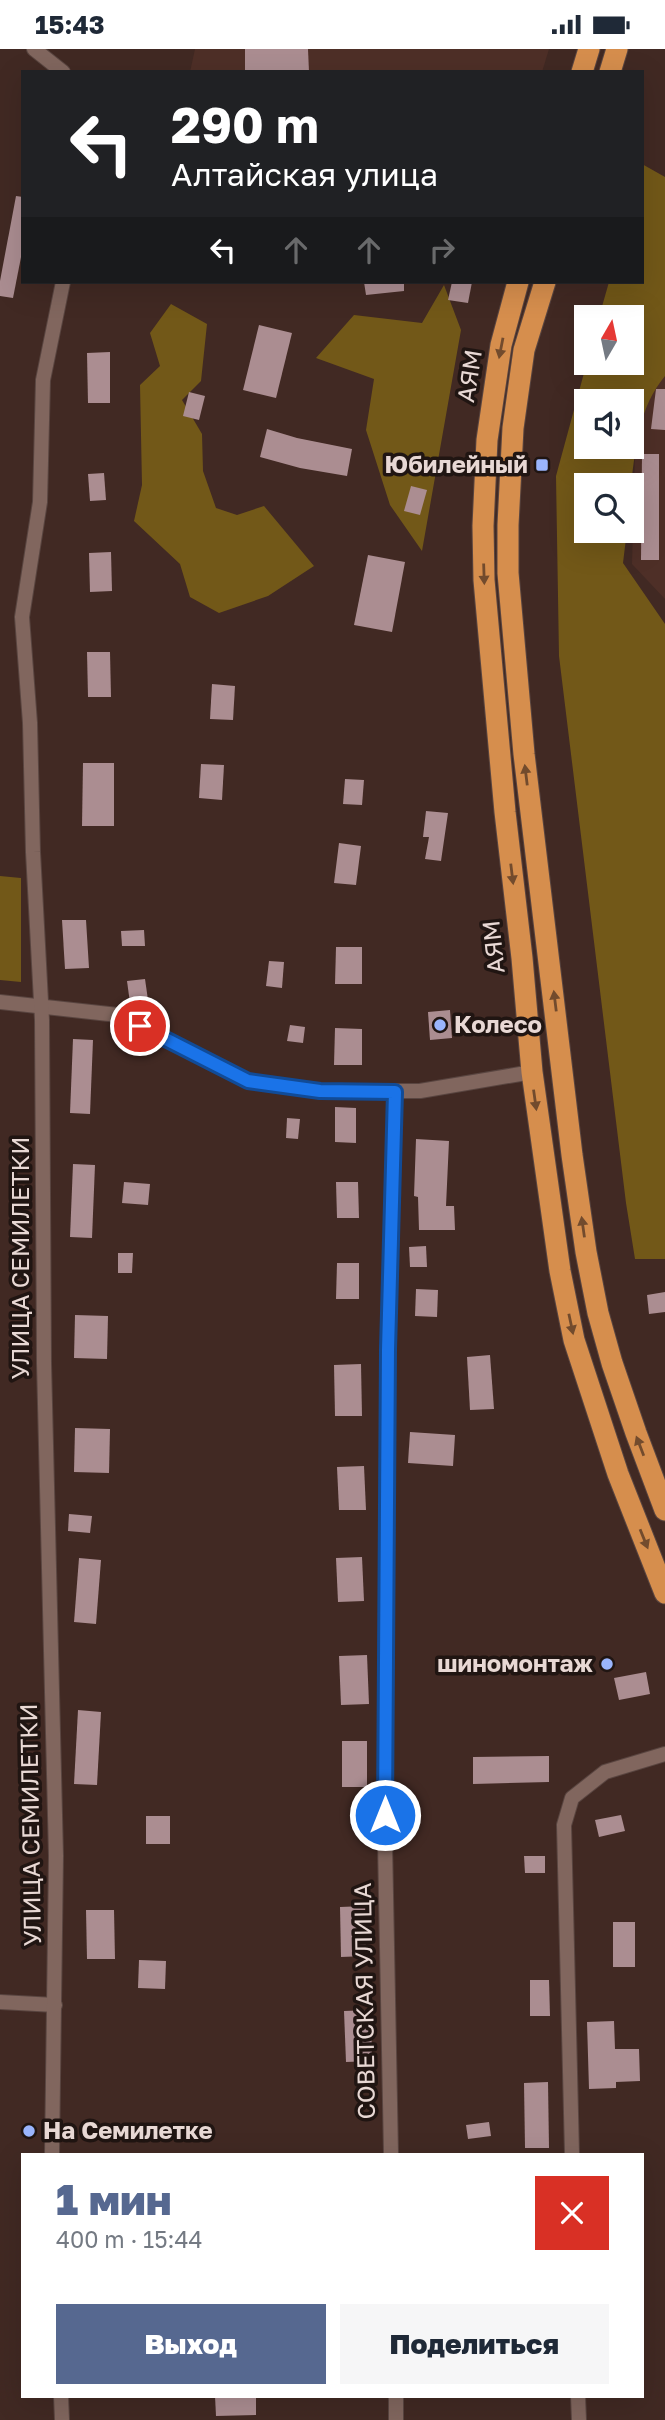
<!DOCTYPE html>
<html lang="ru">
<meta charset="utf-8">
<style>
body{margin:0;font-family:"Golos Text",sans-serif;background:#f6f6f7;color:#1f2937;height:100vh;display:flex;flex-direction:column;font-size:26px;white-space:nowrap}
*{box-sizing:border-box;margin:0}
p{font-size:23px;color:#747a83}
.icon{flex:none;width:38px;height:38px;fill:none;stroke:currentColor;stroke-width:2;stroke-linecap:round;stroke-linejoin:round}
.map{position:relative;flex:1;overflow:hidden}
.side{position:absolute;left:21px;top:2104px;width:623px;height:245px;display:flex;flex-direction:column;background:#fff;border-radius:0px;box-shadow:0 7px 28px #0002}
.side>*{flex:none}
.banner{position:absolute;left:21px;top:21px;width:623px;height:214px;border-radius:0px;box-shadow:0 7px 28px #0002;background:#202124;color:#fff;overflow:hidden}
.needle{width:46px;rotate:9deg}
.buttons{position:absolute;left:574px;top:256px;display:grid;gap:14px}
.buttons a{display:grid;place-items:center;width:70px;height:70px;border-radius:0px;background:#fff;box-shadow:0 7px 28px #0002;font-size:35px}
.pin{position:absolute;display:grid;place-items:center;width:60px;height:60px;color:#fff;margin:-30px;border:4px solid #fff;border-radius:50%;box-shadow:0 2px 7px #0007}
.me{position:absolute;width:77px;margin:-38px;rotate:0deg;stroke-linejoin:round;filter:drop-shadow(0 0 5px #0008)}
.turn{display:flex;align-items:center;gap:24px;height:147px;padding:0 35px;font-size:32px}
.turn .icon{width:91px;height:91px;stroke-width:2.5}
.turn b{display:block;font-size:49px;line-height:60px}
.lanes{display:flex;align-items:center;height:66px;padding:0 35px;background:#0003;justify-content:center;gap:35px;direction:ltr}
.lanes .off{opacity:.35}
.round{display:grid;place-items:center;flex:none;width:74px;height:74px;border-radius:0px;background:#f6f6f7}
.head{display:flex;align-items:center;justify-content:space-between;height:119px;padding:0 35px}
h1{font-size:42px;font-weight:800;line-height:52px;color:#566890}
.primary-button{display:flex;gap:14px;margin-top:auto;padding:14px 35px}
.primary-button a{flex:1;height:80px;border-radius:0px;background:#566890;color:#fff;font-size:28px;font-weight:800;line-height:80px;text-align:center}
.primary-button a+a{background:#f6f6f7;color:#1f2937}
.status{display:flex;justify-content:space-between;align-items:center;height:49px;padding:0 35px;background:#fff;direction:ltr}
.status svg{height:19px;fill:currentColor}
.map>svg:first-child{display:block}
.built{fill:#4e2f27}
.forest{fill:#725818;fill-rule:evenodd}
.building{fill:#ab8d91}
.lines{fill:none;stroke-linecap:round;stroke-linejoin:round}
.street-casing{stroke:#594540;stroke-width:16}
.highway-casing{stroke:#594540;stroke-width:23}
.street{stroke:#81665e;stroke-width:14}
.highway{stroke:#d68e4d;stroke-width:21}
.oneway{fill:#724b2d}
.route-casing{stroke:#114b97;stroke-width:18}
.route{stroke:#1a73e8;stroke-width:12}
.poi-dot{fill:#9ab5fd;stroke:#201512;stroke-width:2.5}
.labels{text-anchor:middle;stroke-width:7;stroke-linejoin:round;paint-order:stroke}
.street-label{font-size:24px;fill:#e8d8d4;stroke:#201512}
.poi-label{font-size:24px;font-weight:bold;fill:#e8d8d4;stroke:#201512;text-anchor:end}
</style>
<div class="status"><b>15:43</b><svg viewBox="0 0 49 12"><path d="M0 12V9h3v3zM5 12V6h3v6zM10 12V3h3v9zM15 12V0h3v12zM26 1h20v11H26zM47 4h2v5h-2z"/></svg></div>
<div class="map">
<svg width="665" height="2371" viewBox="0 0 665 2371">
<rect width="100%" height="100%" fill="#412923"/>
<g class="built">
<polygon points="195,0 549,0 542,23 190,23"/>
<polygon points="665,309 665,550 632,515 636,365"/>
</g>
<g class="forest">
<path d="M 642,115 L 665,128 L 665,327 C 639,358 636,396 631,436 L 586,436 L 586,481 L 627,481 L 623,514 L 665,575 L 665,1210 L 635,1210 L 626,1154 L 559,607 L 556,427 L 587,313 L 632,313 L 632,268 L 599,268 L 609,233 L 642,233 ZM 586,352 L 632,352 L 632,397 L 586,397 Z"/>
<polygon points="444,236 461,281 422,502 390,456 366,381 374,330 316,309 354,266 422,274"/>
<polygon points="171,255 207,275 201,332 182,351 202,385 203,422 216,459 237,466 264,457 314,517 268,547 219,564 190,548 180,515 134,472 142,436 140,336 160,317 150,284"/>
<polygon points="0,827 21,829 21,933 0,931"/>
</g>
<g class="building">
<polygon points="245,0 308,0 309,23 245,23"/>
<polygon points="16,147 23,148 23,198 13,249 0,247 0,232"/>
<polygon points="364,233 404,233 404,242 366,246"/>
<polygon points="452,233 472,233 468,254 448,251"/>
<polygon points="259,276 292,284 276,349 243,341"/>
<polygon points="110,303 110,354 88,354 87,304"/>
<polygon points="656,340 665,340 665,381 651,380"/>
<polygon points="189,343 205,347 199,371 183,367"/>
<polygon points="267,380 297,389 352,400 347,427 300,419 260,408"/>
<polygon points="642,405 659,405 659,511 641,511"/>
<polygon points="104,424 106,451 90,452 88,425"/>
<polygon points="411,437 427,441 420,466 404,462"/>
<polygon points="111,503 112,542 90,543 89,504"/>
<polygon points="368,506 405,513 392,583 354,576"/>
<polygon points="87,603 110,603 111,648 88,648"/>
<polygon points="212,635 235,637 233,671 210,670"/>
<polygon points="83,714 114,714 114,777 82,777"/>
<polygon points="201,715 224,716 222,751 199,749"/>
<polygon points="345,730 364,731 362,756 343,755"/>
<polygon points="426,762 448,764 441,812 425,810 429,788 423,788"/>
<polygon points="339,794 361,797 356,836 334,834"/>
<polygon points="62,871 86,871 89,919 65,920"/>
<polygon points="144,881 145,897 122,897 121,882"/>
<polygon points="336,898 362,898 362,935 335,935"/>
<polygon points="269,912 284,913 282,939 266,937"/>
<polygon points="145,930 148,951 130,954 127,932"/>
<polygon points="450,961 452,989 430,991 428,963"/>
<polygon points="290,976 305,978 303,994 287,992"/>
<polygon points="335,979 362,980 362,1016 334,1016"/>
<polygon points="73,990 93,991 90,1065 70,1064"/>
<polygon points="335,1058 356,1059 356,1094 335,1093"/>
<polygon points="287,1069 300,1070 298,1090 286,1089"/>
<polygon points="416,1090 449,1092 446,1157 454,1157 455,1181 419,1181 418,1148 414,1147"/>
<polygon points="73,1115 95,1116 92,1189 70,1188"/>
<polygon points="124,1133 150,1135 148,1156 122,1154"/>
<polygon points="336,1133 358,1133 359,1169 337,1169"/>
<polygon points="426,1197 427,1218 410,1218 409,1198"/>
<polygon points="118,1204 133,1204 132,1224 118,1224"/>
<polygon points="337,1214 359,1214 359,1250 336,1250"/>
<polygon points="416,1240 438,1241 437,1268 415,1267"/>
<polygon points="665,1243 665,1263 649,1265 647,1246"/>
<polygon points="75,1266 108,1267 107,1310 74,1309"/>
<polygon points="490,1306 494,1360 470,1361 467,1308"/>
<polygon points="361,1315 362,1367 335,1367 334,1316"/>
<polygon points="75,1379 110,1380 109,1424 74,1423"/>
<polygon points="410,1383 455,1386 453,1417 408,1414"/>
<polygon points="364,1417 366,1461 339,1461 337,1418"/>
<polygon points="69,1465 92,1467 90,1484 68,1482"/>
<polygon points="362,1508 364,1552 338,1553 336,1509"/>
<polygon points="79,1509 101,1511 96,1575 74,1573"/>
<polygon points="367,1606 369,1655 341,1656 339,1607"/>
<polygon points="646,1623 650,1645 619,1651 614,1629"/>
<polygon points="78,1661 101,1663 97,1736 74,1735"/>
<rect x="342" y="1692" width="25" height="46"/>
<polygon points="549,1707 549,1733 473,1735 473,1708"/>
<polygon points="621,1766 625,1782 599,1788 595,1771"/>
<rect x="146" y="1767" width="24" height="28"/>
<polygon points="524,1807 545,1807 545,1824 525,1824"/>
<polygon points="365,1857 366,1907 341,1908 340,1858"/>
<polygon points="86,1861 114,1861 115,1910 87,1910"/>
<rect x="613" y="1873" width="22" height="45"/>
<polygon points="139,1911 166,1912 165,1940 138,1939"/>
<polygon points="530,1931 549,1931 550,1967 530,1967"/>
<polygon points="371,1961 372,2012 346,2013 344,1962"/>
<polygon points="614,1972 615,2000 639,2000 640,2032 616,2033 616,2039 589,2040 587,1973"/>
<polygon points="548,2033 549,2099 525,2099 524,2034"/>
<polygon points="489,2073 491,2087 468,2090 466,2076"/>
<polygon points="215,2347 256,2347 256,2366 216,2367"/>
</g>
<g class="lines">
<g class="street-casing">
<g id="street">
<polyline points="34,0 63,23"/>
<polyline points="0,953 118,966 248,1032 320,1042 420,1042 532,1023"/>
<polyline points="0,1953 55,1956"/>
<polyline points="52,2105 56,1807 44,1314 42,971 33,803 30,674 22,568 40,453 43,331 63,233"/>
<polyline points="391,2105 385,1794 388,1301 395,1043"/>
<polyline points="572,2105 564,1776 572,1749 605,1723 665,1705"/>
<polyline points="61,2347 62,2371"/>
<polyline points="396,2347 396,2371"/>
<polyline points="578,2347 579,2371"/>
</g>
</g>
<g class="highway-casing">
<g id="highway">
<polyline points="582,23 589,0"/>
<polyline points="610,23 617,0"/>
<polyline points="518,233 501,296 487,391 483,477 484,531 505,763 522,909 532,1023 560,1222 574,1291 618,1425 665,1544"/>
<polyline points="545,233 524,301 513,379 508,476 508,524 524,705 572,1106 586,1203 598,1264 612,1314 636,1384 665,1461"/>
</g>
</g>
<use href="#street" class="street"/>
<use href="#highway" class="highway"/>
</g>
<defs><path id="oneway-solid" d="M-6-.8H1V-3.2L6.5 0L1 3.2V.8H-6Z" transform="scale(1.75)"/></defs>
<g class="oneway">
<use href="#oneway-solid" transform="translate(501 299) rotate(101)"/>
<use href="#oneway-solid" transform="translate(484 525) rotate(88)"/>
<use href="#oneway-solid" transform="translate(526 726) rotate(-97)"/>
<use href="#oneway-solid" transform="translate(512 825) rotate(83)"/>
<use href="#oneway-solid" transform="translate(555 952) rotate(-97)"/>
<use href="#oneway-solid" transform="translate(535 1051) rotate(82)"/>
<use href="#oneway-solid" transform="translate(583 1178) rotate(-98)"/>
<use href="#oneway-solid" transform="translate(571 1275) rotate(78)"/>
<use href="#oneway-solid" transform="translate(640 1397) rotate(-111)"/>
<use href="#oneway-solid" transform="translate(644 1490) rotate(68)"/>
</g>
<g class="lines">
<g class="route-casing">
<polyline id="route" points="140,977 248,1032 320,1042 395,1043 388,1301 385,1766"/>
</g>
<use href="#route" class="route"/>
</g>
<g class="poi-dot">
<rect x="535" y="409" width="14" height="14" rx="3.5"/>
<circle cx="440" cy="976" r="7"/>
<circle cx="607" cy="1615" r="7"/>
<circle cx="29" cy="2082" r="7"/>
</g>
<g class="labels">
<g class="street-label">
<text transform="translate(470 327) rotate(-81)" y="8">АЯМ</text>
<text transform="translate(494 898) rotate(-96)" y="8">АЯМ</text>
<text transform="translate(21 1209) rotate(-90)" y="8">УЛИЦА СЕМИЛЕТКИ</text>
<text transform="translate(31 1776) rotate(-91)" y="8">УЛИЦА СЕМИЛЕТКИ</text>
<text transform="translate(365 1952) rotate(-91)" y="8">СОВЕТСКАЯ УЛИЦА</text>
</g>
<g class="poi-label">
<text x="528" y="424">Юбилейный</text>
<text x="454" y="984" text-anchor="start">Колесо</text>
<text x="593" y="1623">шиномонтаж</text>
<text x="43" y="2090" text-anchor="start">На Семилетке</text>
</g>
</g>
</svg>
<div class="buttons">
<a><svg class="needle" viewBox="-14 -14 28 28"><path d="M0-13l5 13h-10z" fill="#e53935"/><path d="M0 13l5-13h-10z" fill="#747a83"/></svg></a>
<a><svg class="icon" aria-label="sound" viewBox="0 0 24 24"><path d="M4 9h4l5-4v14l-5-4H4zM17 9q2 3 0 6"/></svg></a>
<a><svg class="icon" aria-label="search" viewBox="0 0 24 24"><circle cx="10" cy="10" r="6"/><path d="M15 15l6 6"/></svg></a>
</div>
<div class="pin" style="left:140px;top:977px;background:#d93025"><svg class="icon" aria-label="arrive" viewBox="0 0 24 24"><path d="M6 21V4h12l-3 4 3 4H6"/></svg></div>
<svg class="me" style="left:385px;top:1766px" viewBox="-20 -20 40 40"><circle r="17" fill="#1a73e8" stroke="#fff" stroke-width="3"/><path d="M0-11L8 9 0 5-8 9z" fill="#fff"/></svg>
<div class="banner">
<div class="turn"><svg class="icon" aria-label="left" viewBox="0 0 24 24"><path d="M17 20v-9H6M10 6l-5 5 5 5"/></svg><div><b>290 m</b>Алтайская улица</div></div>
<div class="lanes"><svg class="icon" aria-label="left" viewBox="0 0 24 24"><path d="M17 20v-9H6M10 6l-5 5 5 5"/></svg><svg class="icon off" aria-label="ahead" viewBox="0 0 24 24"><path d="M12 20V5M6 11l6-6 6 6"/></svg><svg class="icon off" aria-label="ahead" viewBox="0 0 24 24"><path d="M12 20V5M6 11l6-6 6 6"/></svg><svg class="icon off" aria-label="right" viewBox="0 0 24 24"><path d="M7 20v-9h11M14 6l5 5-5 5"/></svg></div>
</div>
<section class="side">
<div class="head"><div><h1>1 мин</h1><p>400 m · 15:44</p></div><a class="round" style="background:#d93025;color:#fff"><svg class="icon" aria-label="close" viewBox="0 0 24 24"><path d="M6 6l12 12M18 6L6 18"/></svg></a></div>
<div class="primary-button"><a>Выход</a><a>Поделиться</a></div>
</section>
</div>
